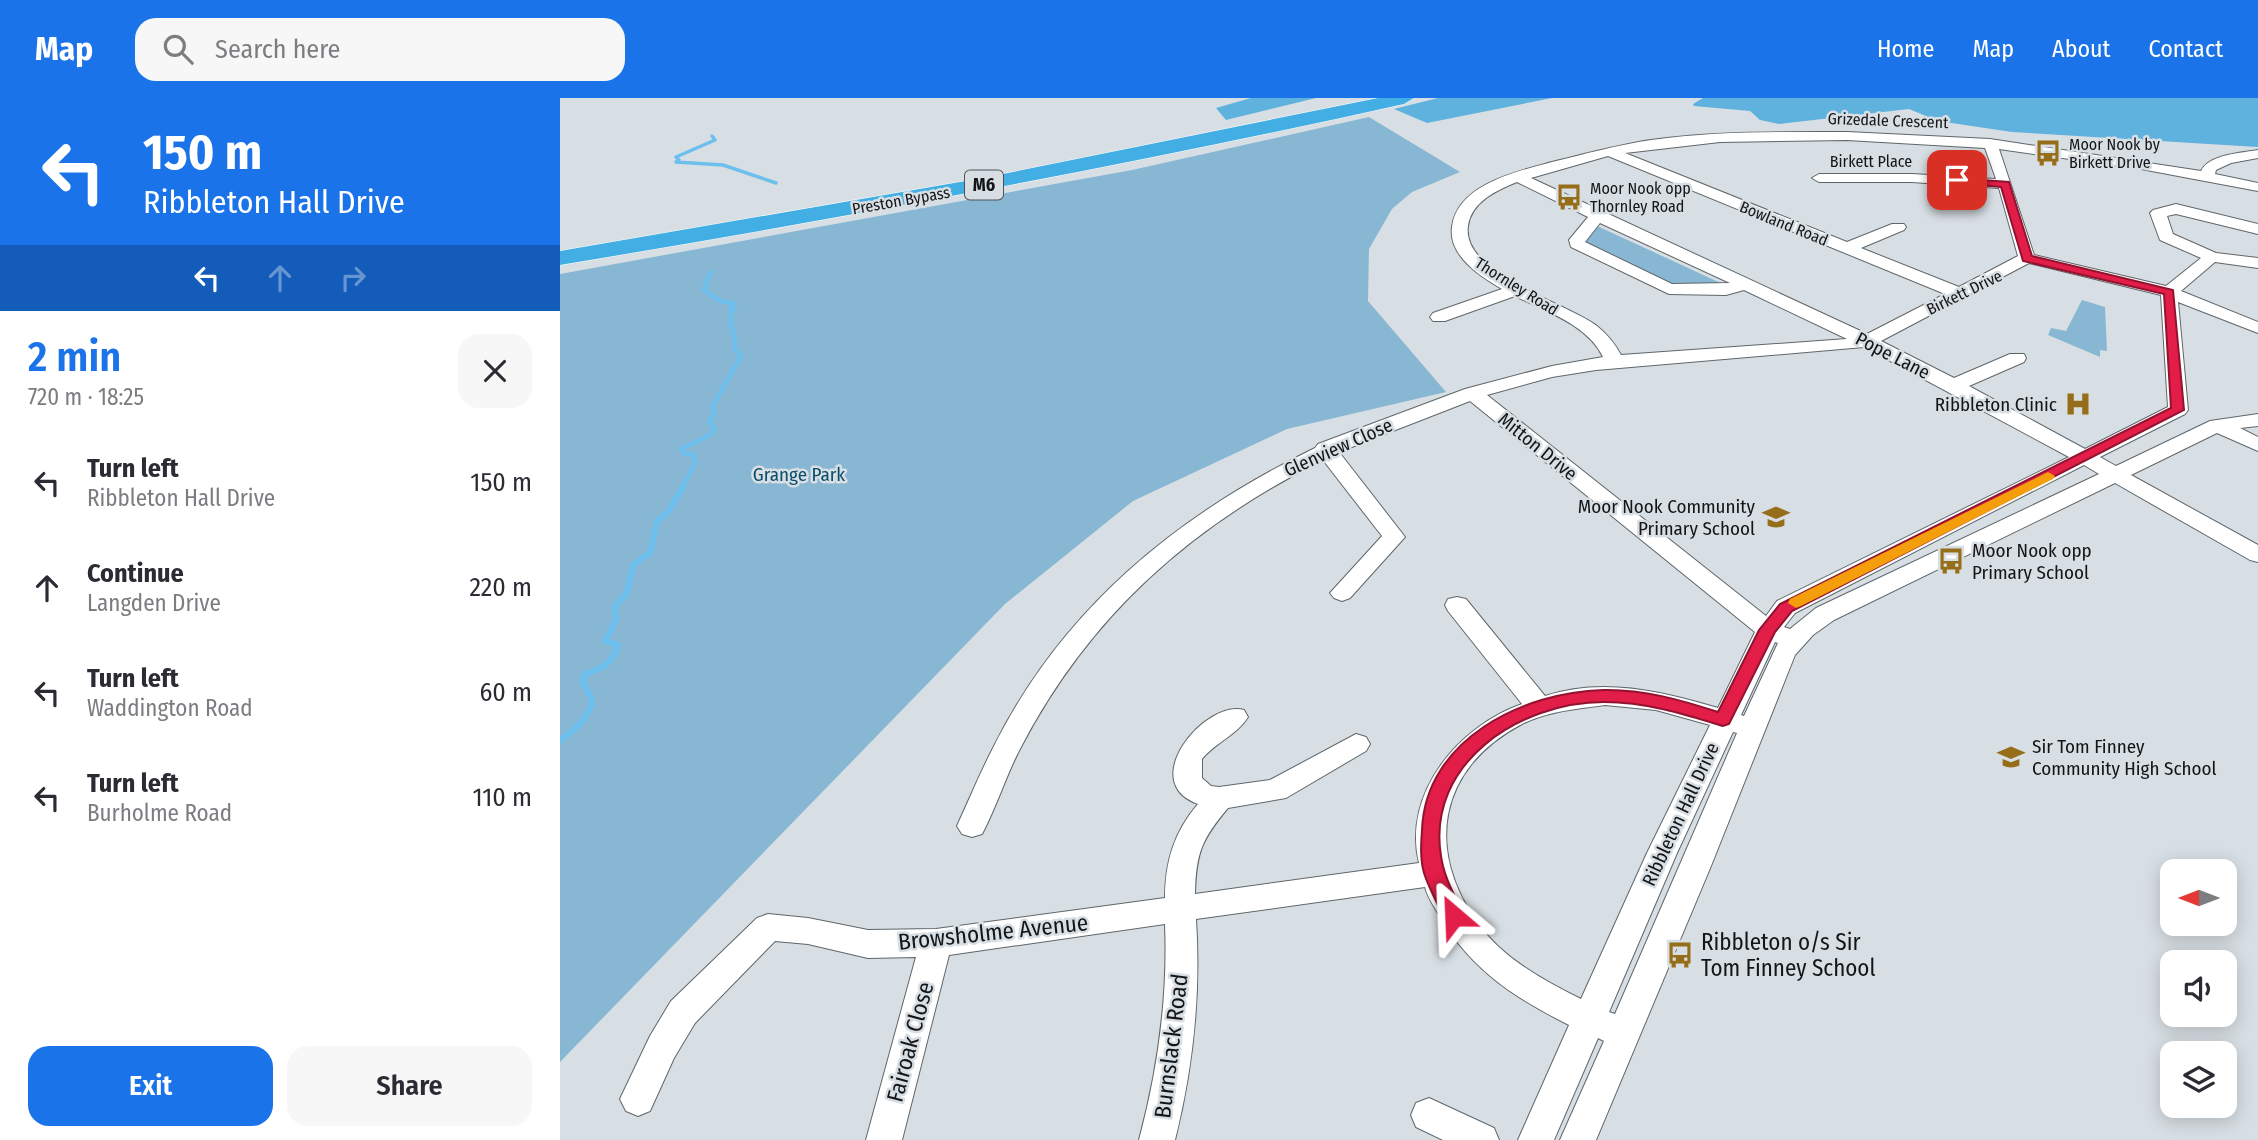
<!DOCTYPE html>
<meta charset="utf-8">
<style>
body{margin:0;font-family:"Fira Sans Condensed",sans-serif;background:#f7f7f7;color:#2b2b33;height:100vh;display:flex;flex-direction:column;font-size:26px;white-space:nowrap}
*{box-sizing:border-box;margin:0}
p{font-size:23px;color:#7c7c81}
.icon{flex:none;width:38px;height:38px;fill:none;stroke:currentColor;stroke-width:2;stroke-linecap:round;stroke-linejoin:round}
.map{position:relative;flex:1;overflow:hidden}
.sheet{display:flex;flex-direction:column;background:#fff;width:560px}
.sheet>*{flex:none}
.top-card{background:#1a73e8;color:#fff;overflow:hidden}
.needle{width:46px;rotate:270deg}
.fabs{position:absolute;left:1600px;top:761px;display:grid;gap:14px}
.fabs a{display:grid;place-items:center;width:77px;height:77px;border-radius:14px;background:#fff;box-shadow:0 4px 18px #0003;font-size:35px}
.pin{position:absolute;display:grid;place-items:center;width:60px;height:60px;color:#fff;margin:-30px;border-radius:14px;box-shadow:0 4px 10px #0006}
.me{position:absolute;width:77px;margin:-38px;rotate:334deg;stroke-linejoin:round;filter:drop-shadow(0 0 5px #0008)}
.turn{display:flex;align-items:center;gap:24px;height:147px;padding:0 28px;font-size:32px}
.turn .icon{width:91px;height:91px;stroke-width:2.5}
.turn b{display:block;font-size:49px;line-height:60px}
.lanes{display:flex;align-items:center;height:66px;padding:0 28px;background:#0003;justify-content:center;gap:35px;direction:ltr}
.lanes .off{opacity:.35}
.round{display:grid;place-items:center;flex:none;width:74px;height:74px;border-radius:21px;background:#f7f7f7}
.headline{display:flex;align-items:center;justify-content:space-between;height:119px;padding:0 28px}
h1{font-size:42px;font-weight:600;line-height:52px;color:#1a73e8}
.cta{display:flex;gap:14px;margin-top:auto;padding:14px 28px}
.cta a{flex:1;height:80px;border-radius:21px;background:#1a73e8;color:#fff;font-size:28px;font-weight:600;line-height:80px;text-align:center}
.cta a+a{background:#f7f7f7;color:#2b2b33}
ul{padding:0;list-style:none}
li{display:flex;align-items:center;gap:21px;height:105px;padding:0 28px}
li div{flex:1}
li b{display:block;font-size:26px}
li em{font-style:normal}
header{display:flex;align-items:center;gap:42px;box-sizing:border-box;height:98px;padding:0 35px;background:#1a73e8;color:#fff}
header strong{font-size:33px}
nav{display:flex;gap:38px;margin-inline-start:auto;font-size:24px}
.search{width:490px;height:63px;background:#f7f7f7;display:flex;align-items:center;gap:18px;box-sizing:border-box;padding:0 24px;border-radius:21px;color:#7c7c81;font-size:26px}
main{display:flex;flex:1;min-height:0}
.map>svg:first-child{display:block}
.green{fill:#88b7d4}
.forest{fill:#5fb1de}
.lines{fill:none;stroke-linecap:round;stroke-linejoin:round}
.stream-far2{stroke:#6dbfed;stroke-width:3.5}
.stream-far1{stroke:#6dbfed;stroke-width:4.5}
.stream{stroke:#6dbfed;stroke-width:6}
.minor-casing{stroke:#5f666a;stroke-width:2}
.highway-casing{stroke:#fff;stroke-width:1}
.minor{fill:#fff;fill-rule:evenodd}
.highway{fill:#43aee4;fill-rule:evenodd}
.route{fill:#e11d48;stroke:#92132f;stroke-width:2}
.slow{fill:#f59e0b}
.labels{text-anchor:middle;stroke-width:5;stroke-linejoin:round;paint-order:stroke}
.far-street-label{font-size:16px;fill:#131517;stroke:#d8dfe4}
.far-poi-label{font-size:16px;fill:#131517;stroke:#d8dfe4;text-anchor:start}
.shield{fill:#d8dfe4;stroke:#4e5254;stroke-width:2}
.shield-label{font-size:18px;font-weight:bold;fill:#131517}
.street-label{font-size:19px;fill:#131517;stroke:#d8dfe4}
.poi-label{font-size:19px;fill:#131517;stroke:#d8dfe4;text-anchor:end}
.park-label{font-size:19px;fill:#0a4e6d;stroke:#d8dfe4}
.near-street-label{font-size:23px;fill:#131517;stroke:#d8dfe4}
.near-poi-label{font-size:23px;fill:#131517;stroke:#d8dfe4;text-anchor:start}
</style>
<header>
<strong>Map</strong>
<div class="search"><svg class="icon" aria-label="search" viewBox="0 0 24 24"><circle cx="10" cy="10" r="6"/><path d="M15 15l6 6"/></svg>Search here</div>
<nav><a>Home</a><a>Map</a><a>About</a><a>Contact</a></nav>
</header>
<main>
<section class="sheet">
<div class="top-card">
<div class="turn"><svg class="icon" aria-label="left" viewBox="0 0 24 24"><path d="M17 20v-9H6M10 6l-5 5 5 5"/></svg><div><b>150 m</b>Ribbleton Hall Drive</div></div>
<div class="lanes"><svg class="icon" aria-label="left" viewBox="0 0 24 24"><path d="M17 20v-9H6M10 6l-5 5 5 5"/></svg><svg class="icon off" aria-label="ahead" viewBox="0 0 24 24"><path d="M12 20V5M6 11l6-6 6 6"/></svg><svg class="icon off" aria-label="right" viewBox="0 0 24 24"><path d="M7 20v-9h11M14 6l5 5-5 5"/></svg></div>
</div>
<div class="headline"><div><h1>2 min</h1><p>720 m · 18:25</p></div><a class="round"><svg class="icon" aria-label="close" viewBox="0 0 24 24"><path d="M6 6l12 12M18 6L6 18"/></svg></a></div>
<ul>
<li><svg class="icon" aria-label="left" viewBox="0 0 24 24"><path d="M17 20v-9H6M10 6l-5 5 5 5"/></svg><div><b>Turn left</b><p>Ribbleton Hall Drive</p></div><em>150 m</em></li>
<li><svg class="icon" aria-label="ahead" viewBox="0 0 24 24"><path d="M12 20V5M6 11l6-6 6 6"/></svg><div><b>Continue</b><p>Langden Drive</p></div><em>220 m</em></li>
<li><svg class="icon" aria-label="left" viewBox="0 0 24 24"><path d="M17 20v-9H6M10 6l-5 5 5 5"/></svg><div><b>Turn left</b><p>Waddington Road</p></div><em>60 m</em></li>
<li><svg class="icon" aria-label="left" viewBox="0 0 24 24"><path d="M17 20v-9H6M10 6l-5 5 5 5"/></svg><div><b>Turn left</b><p>Burholme Road</p></div><em>110 m</em></li>
</ul>
<div class="cta"><a>Exit</a><a>Share</a></div>
</section>
<div class="map">
<svg width="1698" height="1042" viewBox="0 0 1698 1042">
<rect width="100%" height="100%" fill="#d8dfe4"/>
<g class="green">
<polygon points="809,19 900,74 852,94 832,111 809,151 808,203 886,294 727,331 573,403 445,506 0,964 0,176 572,72"/>
<polygon points="1035,127 1165,187 1120,191 1025,145"/>
<polygon points="1522,202 1545,209 1547,253 1540,252 1540,259 1488,237 1491,230 1506,233"/>
</g>
<g class="forest">
<polygon points="691,0 756,0 666,22 656,10"/>
<polygon points="878,0 992,0 867,25 834,11"/>
<polygon points="1143,0 1698,0 1698,49 1452,34 1378,23 1349,11 1219,26 1200,22 1190,13 1134,8 1133,6"/>
</g>
<g class="lines">
<polyline class="stream-far2" points="152,38 155,42 116,59 119,62 116,64 163,67 216,85"/>
<path class="stream-far1" d="M 122,390 L 135,365 L 134,357 L 125,356 L 121,351 L 148,338 L 155,331 L 149,324 L 155,315 L 152,309 L 181,258 L 175,252 C 176,237 169,229 171,213 L 175,210 L 171,209 L 173,205 L 160,203 L 144,192 L 150,174"/>
<path class="stream" d="M 0,643 L 21,625 L 31,609 L 32,601 L 23,585 L 25,576 C 41,571 53,565 58,547 L 45,543 L 56,522 L 55,508 L 67,495 L 73,467 L 90,455 L 97,423 L 109,413 L 123,388"/>
<g class="minor-casing">
<g id="minor">
<path d="M 1287,34 L 1430,41 L 1641,73 C 1649,56 1682,55 1698,52 L 1698,60 L 1671,65 L 1656,72 L 1655,76 L 1698,85 L 1698,93 L 1581,71 L 1439,51 L 1474,157 L 1606,188 L 1641,160 L 1600,142 L 1590,115 L 1593,112 L 1616,106 L 1698,126 L 1698,136 L 1616,116 L 1607,118 L 1613,136 L 1656,155 L 1698,160 L 1698,170 L 1655,164 L 1621,193 L 1698,224 L 1698,235 L 1618,204 L 1628,312 L 1625,316 L 1540,359 L 1556,368 L 1650,323 L 1698,316 L 1698,328 L 1680,330 L 1698,339 L 1698,353 L 1657,335 L 1571,377 L 1698,447 L 1698,464 L 1690,462 L 1555,385 L 1274,522 L 1253,537 L 1235,557 L 1151,768 L 1036,1042 L 1000,1042 L 1044,943 L 1038,940 L 994,1042 L 958,1042 L 1009,927 C 957,901 913,873 882,822 C 876,811 868,801 865,789 L 636,821 C 641,896 633,970 615,1042 L 579,1042 C 598,971 608,899 605,826 L 389,857 L 342,1042 L 306,1042 L 356,859 L 308,860 L 248,846 L 215,843 L 135,925 L 114,960 L 90,1013 L 78,1018 L 66,1013 L 60,1001 L 90,938 L 111,903 L 197,820 L 208,816 L 248,820 L 308,832 L 376,831 L 605,800 C 605,764 614,734 638,706 C 576,684 646,601 684,612 L 688,619 C 678,636 655,645 642,661 L 642,680 L 651,688 L 659,689 L 710,682 L 796,636 L 806,639 L 810,646 L 806,653 L 726,700 L 668,710 C 642,741 636,754 635,796 L 859,765 C 842,695 899,628 962,606 L 888,513 L 885,507 L 888,501 L 897,499 L 906,501 L 985,598 C 1042,579 1101,593 1158,610 L 1195,534 L 910,303 L 779,354 L 845,439 L 790,500 L 782,503 L 774,500 L 770,495 L 822,438 L 763,362 C 631,428 530,517 461,649 C 446,677 437,708 422,736 L 412,739 L 402,736 L 397,728 C 409,702 420,675 433,650 C 502,511 617,417 755,350 L 758,346 L 905,291 L 992,268 L 1043,259 C 1028,227 985,213 955,198 L 885,223 L 873,223 L 870,219 L 873,215 L 942,191 C 921,179 888,158 892,129 C 897,86 959,73 992,64 C 1025,56 1057,47 1091,42 C 1155,33 1221,34 1287,34 ZM 1287,42 L 1425,50 L 1436,81 L 1352,76 L 1259,76 L 1252,80 L 1259,84 L 1352,84 L 1439,90 L 1458,158 L 1399,189 L 1301,150 L 1344,132 L 1346,129 L 1344,126 L 1332,126 L 1287,144 L 1065,55 L 1160,44 ZM 1048,58 L 1385,196 L 1307,236 L 971,80 ZM 957,84 L 1028,119 L 1009,142 L 1011,149 L 1109,196 L 1166,197 L 1184,192 L 1287,241 L 1061,257 C 1055,246 1048,237 1037,228 C 1007,205 901,176 908,128 C 911,104 937,92 957,84 ZM 1040,125 L 1170,185 L 1112,186 L 1025,144 ZM 1469,165 L 1601,197 L 1608,309 L 1525,351 L 1409,288 L 1464,264 L 1466,260 L 1464,256 L 1450,256 L 1394,280 L 1321,243 ZM 1304,249 L 1509,359 L 1217,503 L 1206,518 L 927,297 L 992,279 L 1036,272 ZM 1524,367 L 1539,376 L 1256,510 L 1230,531 L 1224,529 L 1235,515 ZM 1215,544 L 1218,545 L 1184,618 L 1181,617 ZM 1045,607 L 1096,612 L 1150,627 L 1087,755 L 1021,901 C 984,883 943,860 919,827 C 864,752 878,670 962,626 C 988,613 1017,611 1045,607 ZM 1173,634 L 1177,635 L 1055,916 L 1049,914 L 1117,755 Z"/>
<polygon points="869,1000 934,1030 939,1042 883,1042 856,1029 851,1017 856,1005"/>
</g>
</g>
<g class="highway-casing">
<path id="highway" d="M 818,0 L 854,0 L 844,6 C 564,68 283,120 0,167 L 0,153 L 423,80 Z"/>
</g>
<use href="#minor" class="minor"/>
<use href="#highway" class="highway"/>
</g>
<path class="route" d="M 1394,80 L 1449,84 L 1472,158 L 1613,192 L 1624,312 L 1232,513 L 1215,534 L 1169,626 L 1163,628 C 1124,616 1086,604 1044,604 C 960,604 866,665 881,758 C 884,780 895,798 904,818 L 901,824 L 894,826 L 886,824 C 879,808 869,791 864,775 C 860,761 861,746 862,732 C 865,642 963,594 1043,592 C 1083,591 1121,602 1158,614 L 1199,532 L 1220,506 L 1611,310 L 1604,196 L 1463,163 L 1441,89 L 1397,85 L 1392,82 Z"/>
<polygon class="slow" points="1488,374 1495,378 1493,381 1241,508 1236,510 1228,505 1230,501"/>
<defs>
<g id="bus-bare" transform="scale(2.1)"><path d="M-5-6H5V4H4V6H2V4H-2V6H-4V4H-5ZM-3.5-4V0h7V-4ZM-3.5 1.2v1.5H-2V1.2ZM2 1.2v1.5H3.5V1.2Z" fill="#966d18" stroke="#d8dfe4" stroke-width="2.5" paint-order="stroke"/></g>
<g id="hospital-bare" transform="scale(2.1)"><path d="M-5-5h3v3.5h4V-5h3V5h-3V1.5h-4V5h-3Z" fill="#966d18" stroke="#d8dfe4" stroke-width="2.5" paint-order="stroke"/></g>
<g id="school-bare" transform="scale(2.1)"><path d="M0-5L7-2L0 1L-7-2ZM-4 1L0 2.5L4 1V4Q0 6-4 4Z" fill="#966d18" stroke="#d8dfe4" stroke-width="2.5" paint-order="stroke"/></g>
</defs>
<g fill-rule="evenodd">
<use href="#bus-bare" x="1488" y="55"/>
<use href="#bus-bare" x="1009" y="99"/>
<use href="#hospital-bare" x="1518" y="306"/>
<use href="#school-bare" x="1216" y="419"/>
<use href="#bus-bare" x="1391" y="463"/>
<use href="#school-bare" x="1451" y="659"/>
<use href="#bus-bare" x="1120" y="857"/>
</g>
<g class="labels">
<g class="far-street-label">
<text transform="translate(1328 22) rotate(2)" y="6">Grizedale Crescent</text>
<text x="1311" y="69">Birkett Place</text>
<text transform="translate(341 102) rotate(-10)" y="6">Preston Bypass</text>
<text transform="translate(1224 125) rotate(22)" y="6">Bowland Road</text>
<text transform="translate(957 188) rotate(32)" y="6">Thornley Road</text>
<text transform="translate(1404 194) rotate(-26)" y="6">Birkett Drive</text>
</g>
<g class="far-poi-label">
<text x="1509" y="52">Moor Nook by<tspan x="1509" dy="18">Birkett Drive</tspan></text>
<text x="1030" y="96">Moor Nook opp<tspan x="1030" dy="18">Thornley Road</tspan></text>
</g>
<rect class="shield" x="405" y="72.5" width="38" height="29" rx="5"/>
<g class="shield-label">
<text x="424" y="93">M6</text>
</g>
<g class="street-label">
<text transform="translate(1333 257) rotate(27)" y="7">Pope Lane</text>
<text transform="translate(978 348) rotate(39)" y="7">Mitton Drive</text>
<text transform="translate(778 349) rotate(-24)" y="7">Glenview Close</text>
<text transform="translate(1120 716) rotate(-65)" y="7">Ribbleton Hall Drive</text>
</g>
<g class="poi-label">
<text x="1497" y="313">Ribbleton Clinic</text>
<text x="1195" y="415">Moor Nook Community<tspan x="1195" dy="22">Primary School</tspan></text>
<text x="1412" y="459" text-anchor="start">Moor Nook opp<tspan x="1412" dy="22">Primary School</tspan></text>
<text x="1472" y="655" text-anchor="start">Sir Tom Finney<tspan x="1472" dy="22">Community High School</tspan></text>
</g>
<g class="park-label">
<text x="239" y="383">Grange Park</text>
</g>
<g class="near-street-label">
<text transform="translate(433 834) rotate(-6)" y="8">Browsholme Avenue</text>
<text transform="translate(350 944) rotate(-75)" y="8">Fairoak Close</text>
<text transform="translate(611 948) rotate(-83)" y="8">Burnslack Road</text>
</g>
<g class="near-poi-label">
<text x="1141" y="852">Ribbleton o/s Sir<tspan x="1141" dy="26">Tom Finney School</tspan></text>
</g>
</g>
</svg>
<div class="fabs">
<a><svg class="needle" viewBox="-14 -14 28 28"><path d="M0-13l5 13h-10z" fill="#e53935"/><path d="M0 13l5-13h-10z" fill="#7c7c81"/></svg></a>
<a><svg class="icon" aria-label="sound" viewBox="0 0 24 24"><path d="M4 9h4l5-4v14l-5-4H4zM17 9q2 3 0 6"/></svg></a>
<a><svg class="icon" aria-label="layers" viewBox="0 0 24 24"><path d="M12 4l9 5-9 5-9-5zM3 14l9 5 9-5"/></svg></a>
</div>
<div class="pin" style="left:1397px;top:82px;background:#d93025"><svg class="icon" aria-label="arrive" viewBox="0 0 24 24"><path d="M6 21V4h12l-3 4 3 4H6"/></svg></div>
<svg class="me" style="left:894px;top:818px" viewBox="-20 -20 40 40"><path d="M0-17L14 15 0 8-14 15z" fill="#e11d48" stroke="#fff" stroke-width="4"/></svg>
</div>
</main>
